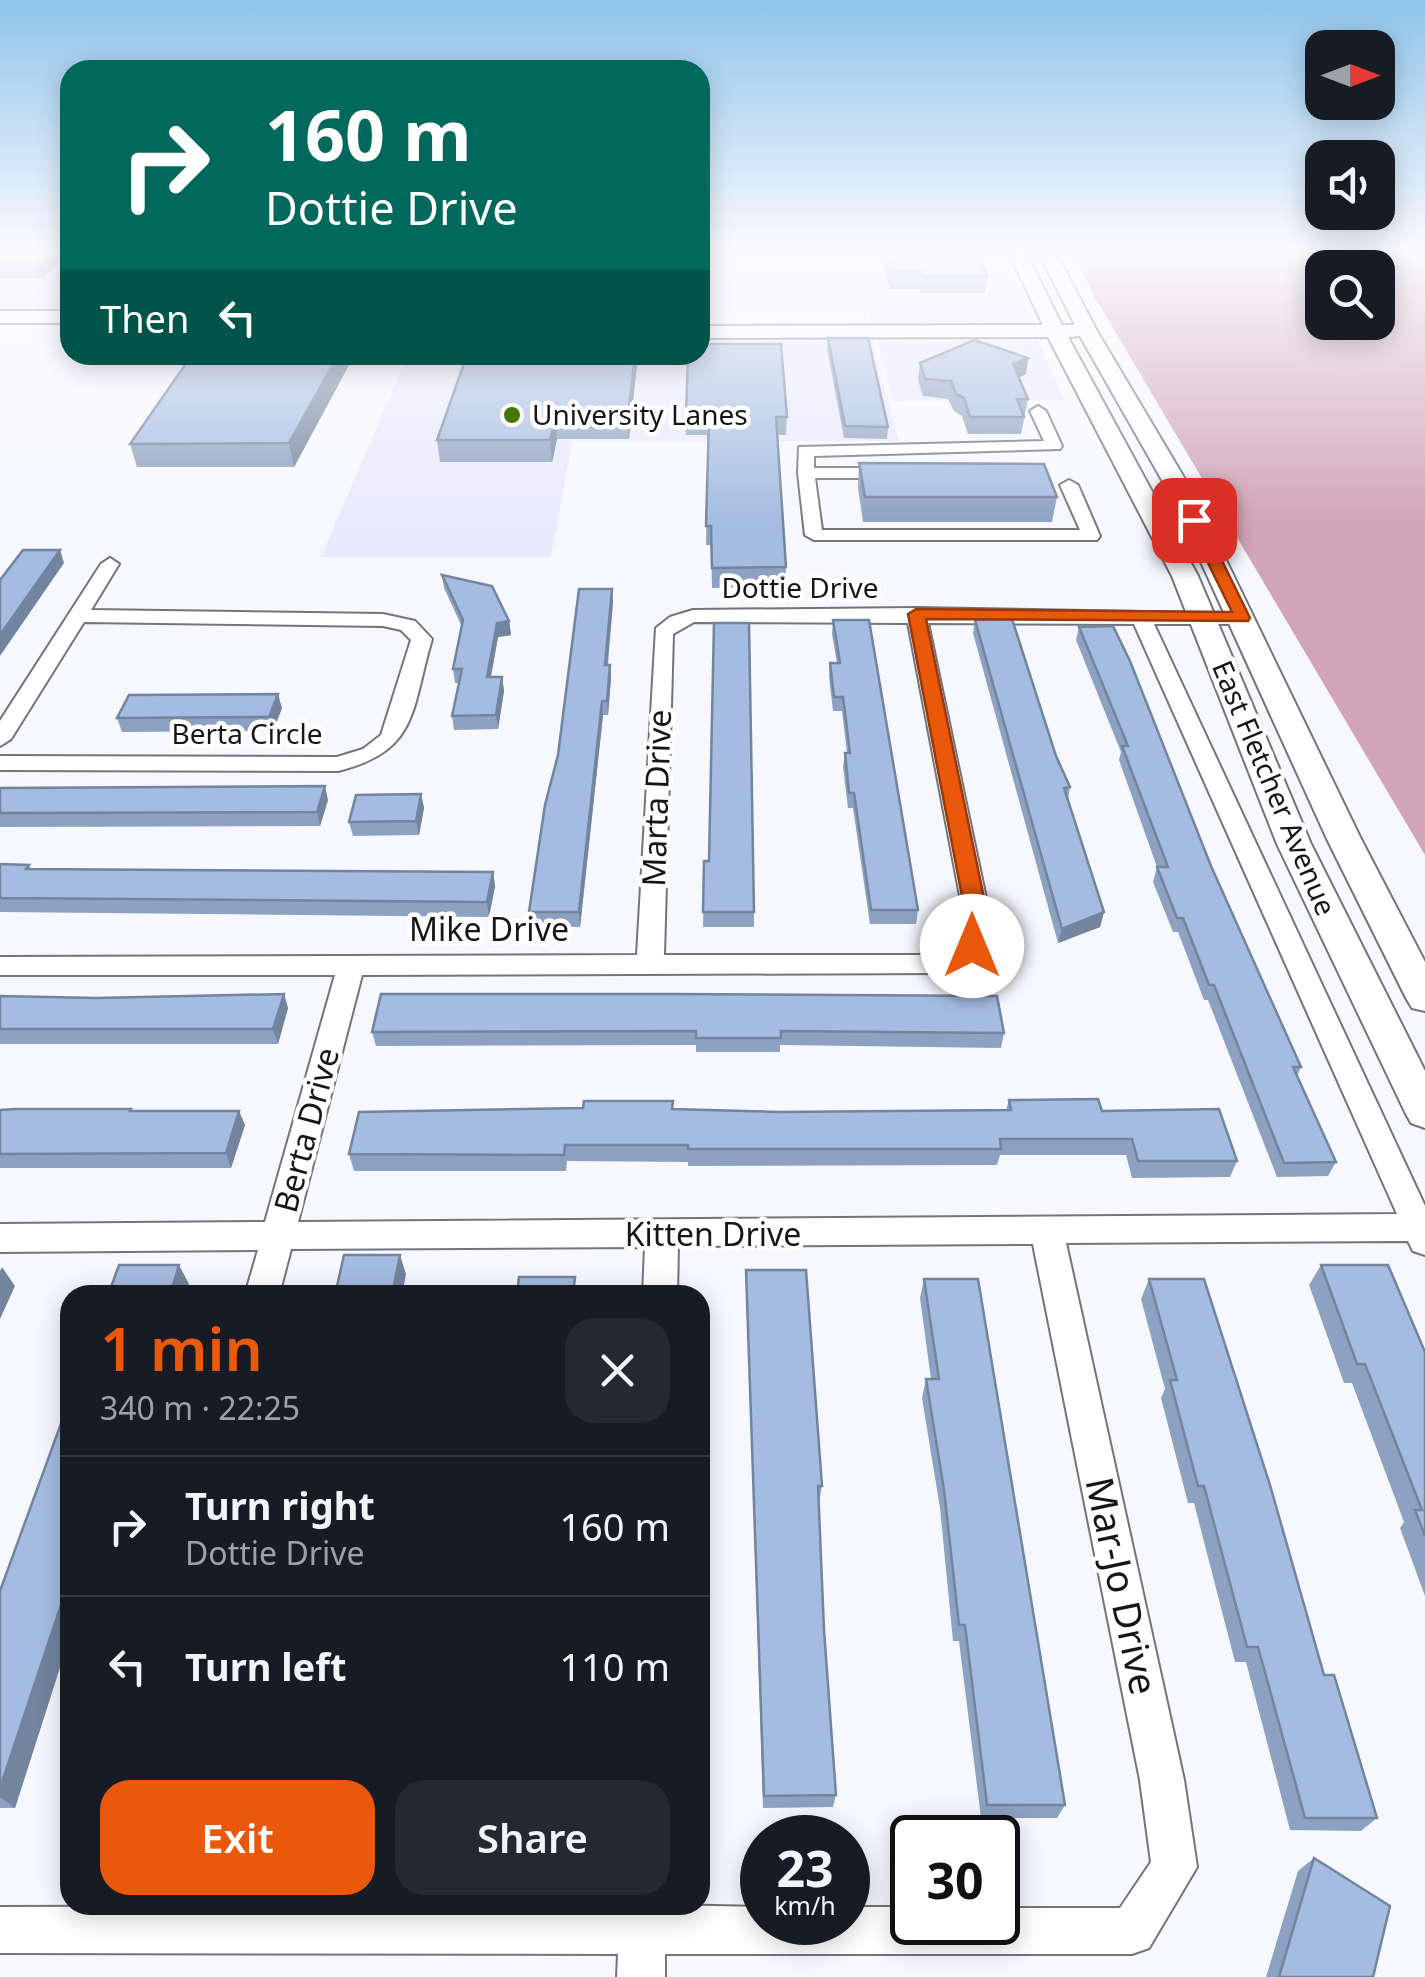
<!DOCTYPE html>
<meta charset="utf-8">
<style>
body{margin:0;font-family:"Noto Sans",sans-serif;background:#242831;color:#f1f3f6;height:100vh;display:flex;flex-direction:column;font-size:38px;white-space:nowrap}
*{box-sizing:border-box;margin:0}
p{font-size:32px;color:#9ea1a6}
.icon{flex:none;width:55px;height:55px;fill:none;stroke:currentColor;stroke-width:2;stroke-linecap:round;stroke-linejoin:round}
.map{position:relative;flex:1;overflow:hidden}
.details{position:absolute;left:60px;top:1285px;width:650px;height:630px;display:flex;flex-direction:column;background:#171b24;border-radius:30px;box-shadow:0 5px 25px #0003}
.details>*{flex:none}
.banner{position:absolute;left:60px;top:60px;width:650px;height:305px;border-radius:30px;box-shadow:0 5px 25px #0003;background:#00695c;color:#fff;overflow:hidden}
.needle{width:65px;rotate:90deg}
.buttons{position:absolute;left:1305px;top:30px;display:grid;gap:20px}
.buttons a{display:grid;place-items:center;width:90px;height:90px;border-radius:20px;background:#171b24;box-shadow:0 5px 25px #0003;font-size:50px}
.speed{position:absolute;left:740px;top:1815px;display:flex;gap:20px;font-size:50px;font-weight:700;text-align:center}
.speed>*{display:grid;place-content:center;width:130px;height:130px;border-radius:50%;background:#171b24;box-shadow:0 5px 25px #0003;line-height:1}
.speed small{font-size:25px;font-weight:400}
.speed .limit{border:5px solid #111;border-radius:15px;background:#fff;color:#111}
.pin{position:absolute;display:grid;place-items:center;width:85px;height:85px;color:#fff;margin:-42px;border-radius:20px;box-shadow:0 5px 15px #0006}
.me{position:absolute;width:110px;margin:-55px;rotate:0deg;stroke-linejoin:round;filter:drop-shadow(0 0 8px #0008)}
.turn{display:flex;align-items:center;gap:35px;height:210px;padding:0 40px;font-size:45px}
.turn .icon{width:130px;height:130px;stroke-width:2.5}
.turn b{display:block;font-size:70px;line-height:85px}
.then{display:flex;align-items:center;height:95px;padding:0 40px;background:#0003;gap:20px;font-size:38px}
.round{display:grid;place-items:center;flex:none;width:105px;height:105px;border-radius:30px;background:#242831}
.summary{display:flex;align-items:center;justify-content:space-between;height:170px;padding:0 40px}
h1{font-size:60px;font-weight:600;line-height:75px;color:#ea580c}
.action{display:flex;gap:20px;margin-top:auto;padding:20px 40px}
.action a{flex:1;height:115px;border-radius:30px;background:#ea580c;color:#fff;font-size:40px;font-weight:600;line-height:115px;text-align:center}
.action a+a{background:#242831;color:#f1f3f6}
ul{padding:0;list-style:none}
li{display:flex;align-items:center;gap:30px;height:140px;padding:0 40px;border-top:2px solid #363941}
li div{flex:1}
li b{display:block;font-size:38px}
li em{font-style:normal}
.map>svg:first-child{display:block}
.built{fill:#ebe9fe}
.forest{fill:#d1a4b6;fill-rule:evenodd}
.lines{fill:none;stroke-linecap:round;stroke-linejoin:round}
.street-casing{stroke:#74737e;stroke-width:4}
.secondary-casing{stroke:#74737e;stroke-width:4}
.street{fill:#fff;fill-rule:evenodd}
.secondary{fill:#fff;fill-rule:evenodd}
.wall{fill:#8da2c2}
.shaded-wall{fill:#73849e}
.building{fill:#a4bce1;stroke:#73849e;stroke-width:2.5}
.route{fill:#ea580c;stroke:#983908;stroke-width:2.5}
.poi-dot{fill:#427807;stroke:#fff;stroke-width:4}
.labels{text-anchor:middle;stroke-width:9;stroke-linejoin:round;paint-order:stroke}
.far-poi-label{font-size:28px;fill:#16161a;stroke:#fff;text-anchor:start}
.far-street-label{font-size:28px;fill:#16161a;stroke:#fff}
.street-label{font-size:32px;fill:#16161a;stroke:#fff}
.near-street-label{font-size:38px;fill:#16161a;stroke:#fff}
</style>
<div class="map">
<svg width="1425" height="1977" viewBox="0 0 1425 1977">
<rect width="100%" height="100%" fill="#f7f7ff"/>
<g class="built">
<polygon points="852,251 999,251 1064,400 893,401 869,312 700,311 700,266 854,266"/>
<rect x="0" y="265" width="70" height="49"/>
<polygon points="700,335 871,335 899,441 577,441 591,355 700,355"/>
<polygon points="408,355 588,355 551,557 321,557"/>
</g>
<path class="forest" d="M 1072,251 L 1425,251 L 1425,855 L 1094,296 ZM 1322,268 L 1378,268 L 1378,322 L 1322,322 Z"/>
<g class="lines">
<g class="street-casing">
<g id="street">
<polygon points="1038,406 1046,411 1062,446 1060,449 814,456 814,468 892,468 900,473 892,478 815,478 822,530 1080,530 1060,485 1069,480 1078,485 1100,536 1097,540 814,540 805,535 798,473 799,447 1044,441 1030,411"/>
<path d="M 110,558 L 119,564 L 91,610 L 383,614 L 415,621 L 432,639 C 411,710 419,751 338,771 L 0,770 L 0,756 L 337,757 L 363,749 L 381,735 L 411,640 L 401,630 L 383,626 L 84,622 L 11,739 L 0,746 L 0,721 L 101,564 Z"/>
<path d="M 916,608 L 1249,614 L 1252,618 L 1242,624 L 1154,624 L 1425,1206 L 1425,1255 L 1413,1251 L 1408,1241 L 1066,1243 L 1184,1780 L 1197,1867 L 1149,1948 L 1132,1954 L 665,1954 L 665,1977 L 617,1977 L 618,1954 L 0,1953 L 0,1907 L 666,1905 L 762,1907 L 762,1922 L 848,1922 L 848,1907 L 912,1907 L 912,1922 L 998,1922 L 998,1908 L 1120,1908 L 1151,1862 L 1140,1780 L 1033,1244 L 678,1246 L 677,1295 L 643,1295 L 645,1247 L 291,1249 L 279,1295 L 245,1295 L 258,1250 L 0,1252 L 0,1224 L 265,1222 L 335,975 L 0,975 L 0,957 L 637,955 L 656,628 L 670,617 L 693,610 ZM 694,622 L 908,623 L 964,917 L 959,942 L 940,955 L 664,955 L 673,634 ZM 928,623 L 1134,624 L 1397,1214 L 298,1222 L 362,975 L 945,973 L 981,952 L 990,917 Z"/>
</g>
</g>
<g class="secondary-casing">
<g id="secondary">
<polygon points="1008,251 1025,251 1062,325 1075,325 1038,251 1055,251 1097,331 1195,496 1361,839 1425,962 1425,1011 1412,1008 1406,998 1327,839 1171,496 1080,336 1068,337 1198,576 1311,844 1425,1071 1425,1128 1411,1123 1405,1112 1277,844 1172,576 1048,337 700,338 700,326 1043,325"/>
<rect x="0" y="311" width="70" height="12"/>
</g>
</g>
<use href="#street" class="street"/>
<use href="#secondary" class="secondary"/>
</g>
<g class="wall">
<polygon points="0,251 70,251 43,278 0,278"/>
<polygon points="879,251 948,251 949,255 987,276 985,293 921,293 919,289 890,289"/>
<polygon points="828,338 888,427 887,439 844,438 827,349"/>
<polygon points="192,355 347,355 349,365 294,467 137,467 130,444"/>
<polygon points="638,355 629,439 557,439 552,462 440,462 437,440"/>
<polygon points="1028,358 1026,374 1019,378 1028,399 1021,434 968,434 962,416 954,411 948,399 923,396 918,380 920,363"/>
<polygon points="686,416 787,417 786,435 777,435 786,567 785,587 712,588 711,545 706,545 708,435 686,435"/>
<polygon points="859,463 1057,497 1052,522 863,522 858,488"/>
<polygon points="442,575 509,621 511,635 498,637 491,677 502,677 504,691 498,729 454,730 452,716 459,683 455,683 453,669 462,627 444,588"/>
<polygon points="612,589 613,602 608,665 610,665 611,678 608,715 603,715 580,927 531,927 529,912"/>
<polygon points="833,620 918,910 916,924 870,924 853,808 848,808 843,767 845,753 847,753 842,711 833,711 829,677 830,663 837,663 832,634"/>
<polygon points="975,620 1056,756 1070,787 1068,799 1104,912 1100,927 1058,943 973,633"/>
<polygon points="1079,627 1211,866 1301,1067 1297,1076 1336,1162 1328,1176 1277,1177 1208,1000 1204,1000 1178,932 1173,932 1153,882 1157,867 1119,760 1121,752 1076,640"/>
<polygon points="282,708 273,731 122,732 117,718"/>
<polygon points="0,788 328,800 320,826 0,827"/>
<polygon points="421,794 424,808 419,835 353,836 349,822"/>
<polygon points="704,861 754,912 754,927 703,927"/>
<polygon points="0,864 29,865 31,869 493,872 495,886 489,917 0,912"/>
<polygon points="284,994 288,1008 278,1044 0,1044 0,996 96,998"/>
<polygon points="381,994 1004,1033 1001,1048 780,1045 780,1052 696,1052 696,1045 376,1046 372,1032"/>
<polygon points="1009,1100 1102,1111 1237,1161 1230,1177 1132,1178 1126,1155 1000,1155 997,1165 688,1166 688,1162 567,1161 566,1171 354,1171 349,1154 673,1109 779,1112 1006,1110"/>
<polygon points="131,1109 132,1111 245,1125 231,1168 0,1168 0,1110"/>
<polygon points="1321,1265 1425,1352 1425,1596 1400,1528 1404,1522 1352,1383 1344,1383 1309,1285"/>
<polygon points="746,1270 822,1486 819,1502 824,1630 836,1795 833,1807 763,1808"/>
<polygon points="924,1279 1065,1805 1057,1818 981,1818 959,1641 953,1641 940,1508 922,1398 926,1379 931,1379 920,1298"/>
<polygon points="1149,1279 1324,1675 1377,1818 1361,1831 1290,1830 1246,1662 1235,1662 1194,1503 1188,1503 1161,1398 1165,1389 1141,1299"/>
<polygon points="70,1399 70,1636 15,1808 0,1808 0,1591"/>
<polygon points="1314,1858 1373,1977 1266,1977 1298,1871"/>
</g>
<g class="shaded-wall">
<polygon points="50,251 70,251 43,278 38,263"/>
<polygon points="338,355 347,355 349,365 294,467 289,443"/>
<polygon points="635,355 638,355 629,439 628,417"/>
<polygon points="1028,358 1026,374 1010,381 1013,364"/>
<polygon points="556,417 557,439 552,462 550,440"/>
<polygon points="60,550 64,563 0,656 0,635"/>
<polygon points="612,589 613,602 606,678 605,665"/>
<polygon points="509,621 511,635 498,637 488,691 487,677 497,623"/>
<polygon points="610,665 611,678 608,715 607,701"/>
<polygon points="502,677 504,691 498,729 496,715"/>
<polygon points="278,694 282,708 273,731 269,717"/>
<polygon points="602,701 603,715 580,927 579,912"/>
<polygon points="325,786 328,800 320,826 317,812"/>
<polygon points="421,794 424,808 419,835 416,821"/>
<polygon points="493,872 495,886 489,917 487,902"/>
<polygon points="1104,912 1100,927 1058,943 1062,929"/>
<polygon points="284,994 288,1008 278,1044 273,1029"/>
<polygon points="239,1111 245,1125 231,1168 226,1153"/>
<polygon points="400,1255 406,1274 402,1295 392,1295"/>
<polygon points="179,1265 189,1284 186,1295 170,1295"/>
<polygon points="2,1267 15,1286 0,1319 0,1271"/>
<polygon points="70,1578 70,1636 15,1808 0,1797 0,1788"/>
</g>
<g class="building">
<polygon points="0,251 50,251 38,263 0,264"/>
<polygon points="885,251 948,251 949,255 978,255 987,276 922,276 921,272 892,272"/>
<polygon points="828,338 868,338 888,427 845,426"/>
<polygon points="974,340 1028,358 1013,364 1028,399 1017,399 1024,417 970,417 964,398 956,394 951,381 925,379 920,363"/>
<polygon points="700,344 781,344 787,417 776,417 786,567 712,568 711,526 706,526 709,417 686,416 688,355 700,355"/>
<polygon points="192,355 338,355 289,443 130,444"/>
<polygon points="467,355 635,355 628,417 556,417 550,440 437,440"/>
<polygon points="859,463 1044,464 1057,497 865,497"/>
<polygon points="23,550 60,550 0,635 0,580"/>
<polygon points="442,575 492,586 509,621 497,623 487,677 502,677 496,715 452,716 462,669 453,669 463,620"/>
<polygon points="579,589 612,589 605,665 610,665 607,701 602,701 579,912 529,912 545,805 558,755"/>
<polygon points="1012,619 1056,756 1070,787 1064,788 1104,912 1062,929 975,620"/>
<polygon points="833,620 869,620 918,910 871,910 854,793 849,793 845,753 850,753 843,697 834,697 830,663 840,663"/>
<polygon points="714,623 749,623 754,912 703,912 704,861 709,861"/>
<polygon points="1113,626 1130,661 1211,866 1301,1067 1293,1067 1336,1162 1284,1163 1214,985 1209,985 1183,918 1177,918 1157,867 1168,867 1122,746 1128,746 1079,627"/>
<polygon points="278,694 269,717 117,718 129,695"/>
<polygon points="325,786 317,812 0,813 0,788"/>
<polygon points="421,794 416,821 349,822 356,795"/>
<polygon points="0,864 29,865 26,869 493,872 487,902 0,898"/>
<polygon points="284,994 273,1029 0,1029 0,996 96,998"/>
<polygon points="381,994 675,994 997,996 1004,1033 781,1031 781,1038 696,1038 696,1031 372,1032"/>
<polygon points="1098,1099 1102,1111 1219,1109 1237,1161 1138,1161 1132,1139 1000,1139 1001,1149 688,1149 688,1145 565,1145 564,1155 349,1154 359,1112 583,1108 584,1101 673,1101 672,1109 779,1112 1011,1110 1009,1100"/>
<polygon points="16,1109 131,1109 130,1111 239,1111 226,1153 0,1154 0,1110"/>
<polygon points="344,1255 400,1255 392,1295 335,1295"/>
<polygon points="119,1265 179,1265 170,1295 108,1295"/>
<polygon points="1321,1265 1388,1265 1425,1352 1425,1536 1415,1510 1422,1510 1365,1364 1357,1364"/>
<polygon points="746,1270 806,1270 822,1486 818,1486 824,1630 836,1795 764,1796"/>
<polygon points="519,1277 575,1277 573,1295 517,1295"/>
<polygon points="924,1279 978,1279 1065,1805 987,1805 965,1625 959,1625 944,1490 926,1379 939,1379"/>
<polygon points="1149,1279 1204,1279 1270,1485 1324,1675 1334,1675 1377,1818 1305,1818 1258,1647 1247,1647 1204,1486 1198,1486 1170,1380 1177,1380"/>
<polygon points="70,1399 70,1578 0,1788 0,1591"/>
<polygon points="1314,1858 1390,1906 1373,1977 1279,1977"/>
</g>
<linearGradient id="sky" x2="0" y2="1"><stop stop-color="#8fc4ec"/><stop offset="0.48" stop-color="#fbfbff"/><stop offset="1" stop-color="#fbfbff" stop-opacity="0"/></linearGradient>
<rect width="1425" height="528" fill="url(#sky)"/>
<polygon class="route" points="1194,516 1202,520 1250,618 1248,621 926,619 988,917 980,951 965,951 961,946 966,917 908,614 916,609 1232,612 1187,520"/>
<circle class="poi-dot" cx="512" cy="415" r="10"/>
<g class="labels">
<g class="far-poi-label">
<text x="532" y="425">University Lanes</text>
</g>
<g class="far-street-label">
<text x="800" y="598">Dottie Drive</text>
<text x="247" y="744">Berta Circle</text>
<text transform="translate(1274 788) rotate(67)" y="10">East Fletcher Avenue</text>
</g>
<g class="street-label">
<text transform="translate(657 798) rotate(-88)" y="11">Marta Drive</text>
<text x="489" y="941">Mike Drive</text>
<text transform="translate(307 1130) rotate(-75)" y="11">Berta Drive</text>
<text x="713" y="1246">Kitten Drive</text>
</g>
<g class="near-street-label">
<text transform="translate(1121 1586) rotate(78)" y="13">Mar-Jo Drive</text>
</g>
</g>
</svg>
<div class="buttons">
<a><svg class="needle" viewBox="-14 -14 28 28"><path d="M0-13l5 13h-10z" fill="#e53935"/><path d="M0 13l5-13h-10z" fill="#9ea1a6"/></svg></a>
<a><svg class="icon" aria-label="sound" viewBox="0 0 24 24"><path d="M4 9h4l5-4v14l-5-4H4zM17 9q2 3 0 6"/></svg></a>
<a><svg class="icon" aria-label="search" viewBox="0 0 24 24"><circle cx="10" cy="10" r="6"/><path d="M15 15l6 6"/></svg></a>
</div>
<div class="speed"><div>23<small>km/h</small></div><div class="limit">30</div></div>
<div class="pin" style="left:1194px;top:520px;background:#d93025"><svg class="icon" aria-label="arrive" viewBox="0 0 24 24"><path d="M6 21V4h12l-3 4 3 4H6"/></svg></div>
<svg class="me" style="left:972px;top:946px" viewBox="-20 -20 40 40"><circle r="19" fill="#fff"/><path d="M0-13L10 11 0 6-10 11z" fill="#ea580c"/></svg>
<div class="banner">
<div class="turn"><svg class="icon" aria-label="right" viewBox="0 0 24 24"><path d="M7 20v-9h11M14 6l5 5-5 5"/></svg><div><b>160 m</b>Dottie Drive</div></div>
<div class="then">Then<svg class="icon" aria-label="left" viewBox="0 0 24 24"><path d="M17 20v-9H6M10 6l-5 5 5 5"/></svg></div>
</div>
<section class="details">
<div class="summary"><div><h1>1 min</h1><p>340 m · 22:25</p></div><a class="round"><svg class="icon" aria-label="close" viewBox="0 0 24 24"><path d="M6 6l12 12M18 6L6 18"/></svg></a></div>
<ul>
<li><svg class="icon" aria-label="right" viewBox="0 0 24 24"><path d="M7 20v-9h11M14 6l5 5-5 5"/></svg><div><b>Turn right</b><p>Dottie Drive</p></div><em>160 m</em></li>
<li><svg class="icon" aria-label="left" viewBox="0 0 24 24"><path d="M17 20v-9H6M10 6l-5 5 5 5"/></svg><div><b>Turn left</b></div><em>110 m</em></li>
</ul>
<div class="action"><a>Exit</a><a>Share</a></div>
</section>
</div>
